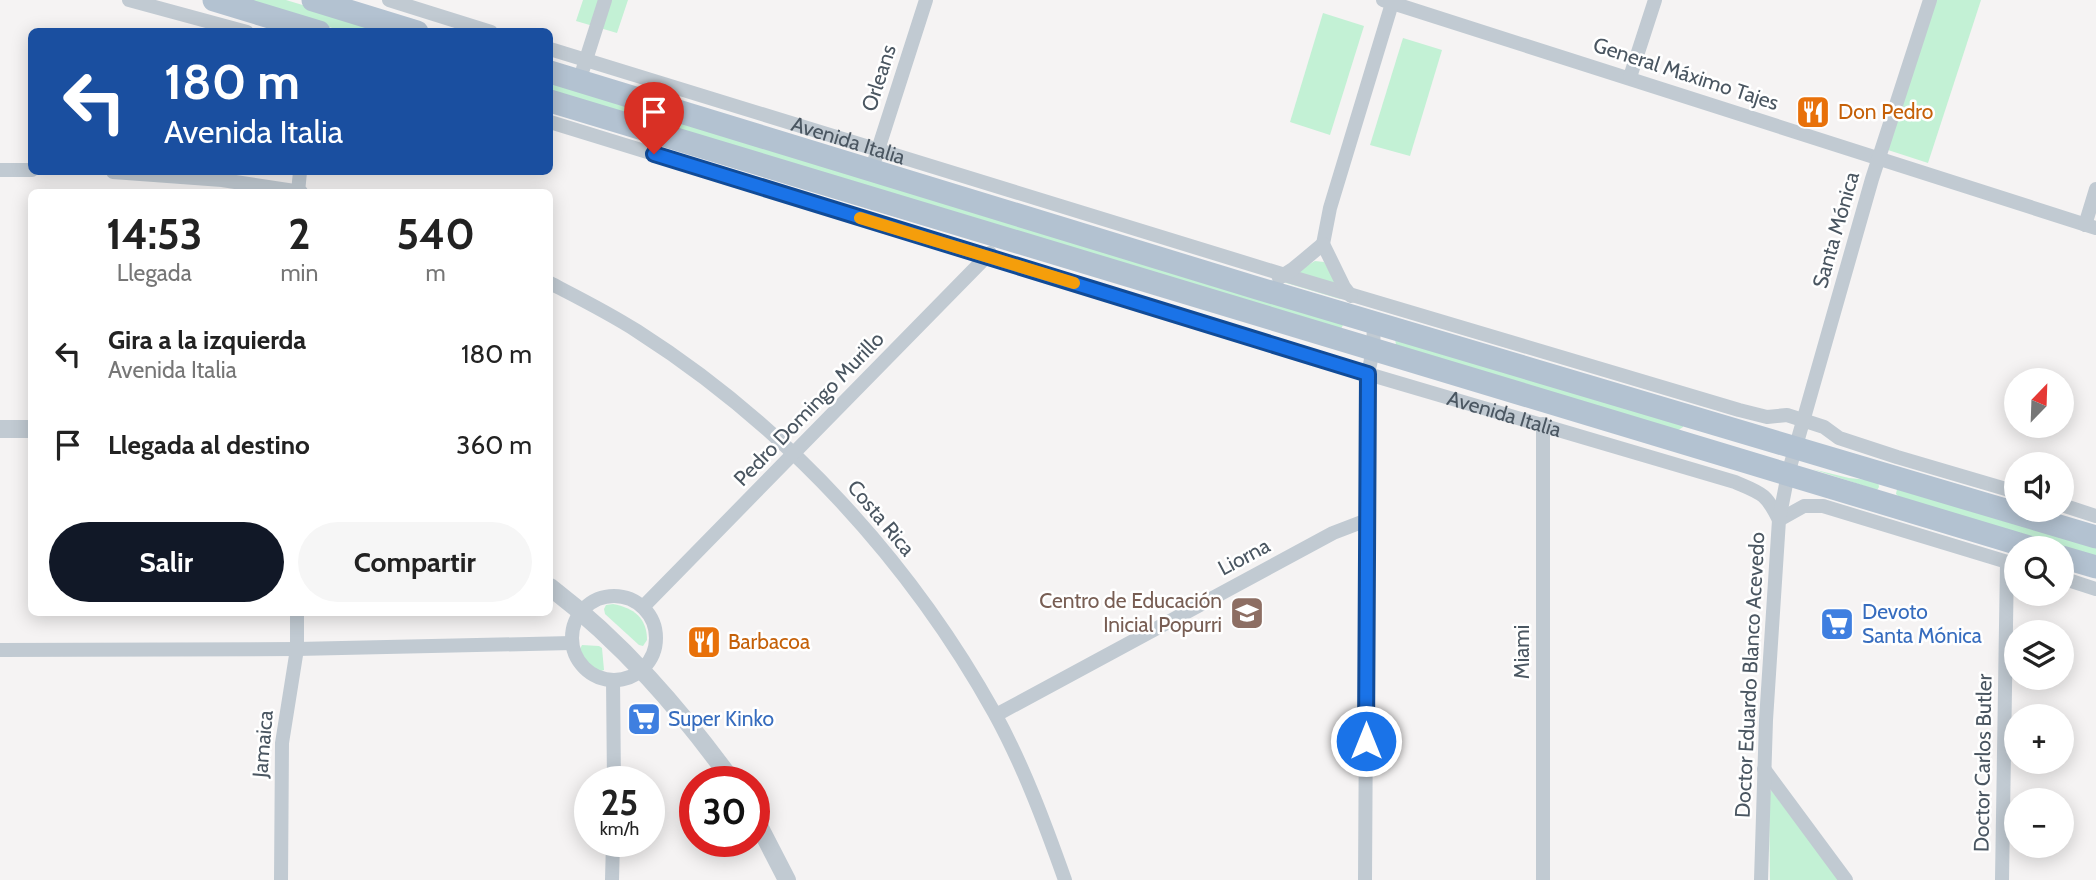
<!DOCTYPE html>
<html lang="es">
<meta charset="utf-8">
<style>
body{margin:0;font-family:Cabin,sans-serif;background:#f6f6f6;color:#222;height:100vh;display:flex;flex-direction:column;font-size:26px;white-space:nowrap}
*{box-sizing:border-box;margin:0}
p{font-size:23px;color:#767676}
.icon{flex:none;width:38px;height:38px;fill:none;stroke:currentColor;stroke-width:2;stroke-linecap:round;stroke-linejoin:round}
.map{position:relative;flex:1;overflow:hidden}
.panel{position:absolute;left:28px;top:189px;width:525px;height:427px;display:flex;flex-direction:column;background:#fff;border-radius:10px;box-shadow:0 4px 18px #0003}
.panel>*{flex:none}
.banner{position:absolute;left:28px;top:28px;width:525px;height:147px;border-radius:10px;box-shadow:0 4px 18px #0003;background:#1a4fa0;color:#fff;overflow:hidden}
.needle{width:46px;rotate:23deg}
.fabs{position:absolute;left:2004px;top:368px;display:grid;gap:14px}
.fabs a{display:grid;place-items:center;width:70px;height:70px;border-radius:50%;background:#fff;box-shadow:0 4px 18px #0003;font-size:35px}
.speed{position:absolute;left:574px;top:766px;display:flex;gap:14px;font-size:35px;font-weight:700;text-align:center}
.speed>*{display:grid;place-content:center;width:91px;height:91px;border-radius:50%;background:#fff;box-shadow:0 4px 18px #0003;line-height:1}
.speed small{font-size:18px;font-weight:400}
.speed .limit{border:10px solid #d22;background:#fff;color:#111}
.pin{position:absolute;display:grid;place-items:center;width:60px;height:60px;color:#fff;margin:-72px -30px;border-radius:50% 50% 50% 0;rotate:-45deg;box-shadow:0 0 7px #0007}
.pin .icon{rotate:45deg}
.me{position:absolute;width:77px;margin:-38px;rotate:0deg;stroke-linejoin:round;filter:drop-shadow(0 0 5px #0008)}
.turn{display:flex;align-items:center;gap:24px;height:147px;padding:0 21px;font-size:32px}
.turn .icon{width:91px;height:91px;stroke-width:2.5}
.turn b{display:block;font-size:49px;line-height:60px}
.eta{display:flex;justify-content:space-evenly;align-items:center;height:119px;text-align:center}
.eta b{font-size:42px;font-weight:700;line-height:49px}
.primary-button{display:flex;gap:14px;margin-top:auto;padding:14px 21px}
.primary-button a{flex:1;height:80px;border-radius:42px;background:#111827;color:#fff;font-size:28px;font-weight:700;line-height:80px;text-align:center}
.primary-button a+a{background:#f6f6f6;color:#222}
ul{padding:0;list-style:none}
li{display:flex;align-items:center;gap:21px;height:91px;padding:0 21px}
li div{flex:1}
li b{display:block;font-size:26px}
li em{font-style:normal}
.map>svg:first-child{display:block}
.green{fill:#c3f1d5}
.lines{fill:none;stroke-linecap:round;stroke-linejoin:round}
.minor{stroke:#c1cad2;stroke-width:14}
.tertiary{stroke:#c1cad2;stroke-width:18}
.primary{stroke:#b3c2d1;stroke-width:23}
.route-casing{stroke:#114b97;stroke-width:18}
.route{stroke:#1a73e8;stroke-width:12}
.slow{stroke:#f59e0b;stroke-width:12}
.labels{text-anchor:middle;stroke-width:5;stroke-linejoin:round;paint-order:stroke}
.street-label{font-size:21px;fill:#4a5661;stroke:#fff}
.food-label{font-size:21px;fill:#c56008;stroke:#fff;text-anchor:start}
.education-label{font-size:21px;fill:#785e54;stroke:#fff;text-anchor:end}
.shop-label{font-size:21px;fill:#366cbe;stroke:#fff;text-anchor:start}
</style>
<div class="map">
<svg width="2096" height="880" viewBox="0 0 2096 880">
<rect width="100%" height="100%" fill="#f5f3f3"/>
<g class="green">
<polygon points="239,0 286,0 389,31 342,31"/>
<polygon points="583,0 628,0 617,33 576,21"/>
<polygon points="1936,0 1981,0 1928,163 1888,150"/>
<polygon points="1323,13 1364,26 1330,135 1290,122"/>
<polygon points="1403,38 1442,50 1410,156 1370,145"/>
<polygon points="550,80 1344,323 1341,329 550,94"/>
<polygon points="1315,261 1324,262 1343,296 1340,299 1283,282 1282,280"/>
<polygon points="1395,339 1683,422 1683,427 1677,431 1396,345"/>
<polygon points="1812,469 1849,478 1878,481 1879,487 1877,490"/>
<polygon points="1897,489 2096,544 2096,557 1900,498 1896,494"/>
<path d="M 613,604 C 634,608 647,618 647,640 L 643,646 L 639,645 L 605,614 L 604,609 L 606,605 Z"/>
<polygon points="582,645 599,646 602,648 604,670 598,672 585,662 579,651"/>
<polygon points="1771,790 1840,880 1770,880 1769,798"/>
</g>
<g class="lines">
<g class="minor">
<polyline points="129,0 247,32"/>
<polyline points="389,0 491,32"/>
<polyline points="1383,0 2096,228"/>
<path id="s1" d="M 550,49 L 1285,275 L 1739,410 L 1767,417 L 1787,415 L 1824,427 L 1839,438 L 1897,457 L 2016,492"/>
<polyline points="583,69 605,0"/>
<polyline points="1630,77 1655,0"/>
<path id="s2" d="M 550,122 L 1368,374 L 1735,482 C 1761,493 1766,493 1779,520"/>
<polyline points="875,159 926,0"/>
<polyline points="0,170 32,170"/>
<polyline points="113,172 222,180 301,192"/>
<polyline points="298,192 300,172"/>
<polyline points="2085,225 2096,189"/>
<polyline points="1323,244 1330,208 1393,0"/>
<polyline points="1279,278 1293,269 1323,244 1344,287 1351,296"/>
<path d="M 550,283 C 579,298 609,313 637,331 C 786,426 910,561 995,714 C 1024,767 1045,824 1065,880"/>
<polyline points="1543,424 1543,880"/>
<polyline points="2062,505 2096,516"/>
<polyline points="1779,520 1804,506 1823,506 2014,564"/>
<polyline points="2062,578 2096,589"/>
<circle cx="614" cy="638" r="42"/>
<polyline points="643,607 990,253"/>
<polyline points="0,650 297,649 572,643"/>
<polyline points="613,680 614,782"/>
<polyline points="996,715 1333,533 1367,520"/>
<polyline points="1764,769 1846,880"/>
<polyline points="281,880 282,743 297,649 297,612"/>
<polyline points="612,880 613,842"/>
<polyline points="1365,880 1368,374 1373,350 1374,323 1369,317"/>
<polyline points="1761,880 1766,720 1779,520 1788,474 1872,179 1930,0"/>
<polyline points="2002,880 2007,562"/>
</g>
<g class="tertiary">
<polyline points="0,429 32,429"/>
<path d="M 550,587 C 622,642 680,709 733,782"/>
<polyline points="754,816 787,880"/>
</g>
<g class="primary">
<polyline points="214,0 319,32"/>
<polyline points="313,0 417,32"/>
<polyline points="550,72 1257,288 2096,537"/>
<polyline points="550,101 2032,548"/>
<polyline points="2062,557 2096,567"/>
</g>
</g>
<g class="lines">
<g class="route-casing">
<polyline id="route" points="654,154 1368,374 1366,741"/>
</g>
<use href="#route" class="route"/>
<polyline class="slow" points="860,218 1074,283"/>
</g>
<defs>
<g id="restaurant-square" transform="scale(1.75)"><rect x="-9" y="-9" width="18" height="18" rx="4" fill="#e8710a" stroke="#fff"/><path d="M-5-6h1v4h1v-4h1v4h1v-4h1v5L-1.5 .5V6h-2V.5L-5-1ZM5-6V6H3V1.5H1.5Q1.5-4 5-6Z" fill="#fff"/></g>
<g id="school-square" transform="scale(1.75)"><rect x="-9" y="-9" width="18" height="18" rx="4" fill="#8d6e63" stroke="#fff"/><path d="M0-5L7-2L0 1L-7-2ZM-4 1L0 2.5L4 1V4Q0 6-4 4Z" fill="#fff"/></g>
<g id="supermarket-square" transform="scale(1.75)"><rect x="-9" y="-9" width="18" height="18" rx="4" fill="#3f7fe0" stroke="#fff"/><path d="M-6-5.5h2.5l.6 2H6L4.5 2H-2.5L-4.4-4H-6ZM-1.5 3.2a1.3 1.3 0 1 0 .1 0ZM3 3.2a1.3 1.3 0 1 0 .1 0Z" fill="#fff"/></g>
</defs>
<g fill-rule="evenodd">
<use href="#restaurant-square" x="1813" y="112"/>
<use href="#school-square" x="1247" y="613"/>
<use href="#supermarket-square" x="1837" y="624"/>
<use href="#restaurant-square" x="704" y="642"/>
<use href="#supermarket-square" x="644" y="719"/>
</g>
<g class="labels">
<g class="street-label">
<text transform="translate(1686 74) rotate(18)" y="7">General Máximo Tajes</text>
<text transform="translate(879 78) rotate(-72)" y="7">Orleans</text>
<text dy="7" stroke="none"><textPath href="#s1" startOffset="312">Avenida Italia</textPath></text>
<text transform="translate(1836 230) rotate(-74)" y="7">Santa Mónica</text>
<text transform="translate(809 409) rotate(-46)" y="7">Pedro Domingo Murillo</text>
<text dy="7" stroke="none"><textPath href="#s2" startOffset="998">Avenida Italia</textPath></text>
<text transform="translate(881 518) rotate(50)" y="7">Costa Rica</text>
<text transform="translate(1244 557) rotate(-28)" y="7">Liorna</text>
<text transform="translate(1522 652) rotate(-90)" y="7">Miami</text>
<text transform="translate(1750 675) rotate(-87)" y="7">Doctor Eduardo Blanco Acevedo</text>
<text transform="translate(263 744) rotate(-85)" y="7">Jamaica</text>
<text transform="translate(1983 763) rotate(-89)" y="7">Doctor Carlos Butler</text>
</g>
<g class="food-label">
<text x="1838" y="119">Don Pedro</text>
<text x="728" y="649">Barbacoa</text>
</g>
<g class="education-label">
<text x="1222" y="608">Centro de Educación<tspan x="1222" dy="24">Inicial Popurri</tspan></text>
</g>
<g class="shop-label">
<text x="1862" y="619">Devoto<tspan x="1862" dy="24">Santa Mónica</tspan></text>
<text x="668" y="726">Super Kinko</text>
</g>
</g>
</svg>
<div class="fabs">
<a><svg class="needle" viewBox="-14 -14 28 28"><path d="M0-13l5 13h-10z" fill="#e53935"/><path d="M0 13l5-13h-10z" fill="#767676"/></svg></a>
<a><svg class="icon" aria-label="sound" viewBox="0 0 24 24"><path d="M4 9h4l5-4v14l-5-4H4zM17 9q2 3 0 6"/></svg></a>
<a><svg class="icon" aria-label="search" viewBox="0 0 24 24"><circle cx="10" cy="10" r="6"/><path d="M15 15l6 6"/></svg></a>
<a><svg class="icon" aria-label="layers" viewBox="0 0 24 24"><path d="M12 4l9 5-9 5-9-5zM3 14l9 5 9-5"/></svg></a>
<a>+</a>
<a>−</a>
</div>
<div class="speed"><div>25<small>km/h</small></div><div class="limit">30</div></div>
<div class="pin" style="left:654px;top:154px;background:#d93025"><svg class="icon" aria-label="arrive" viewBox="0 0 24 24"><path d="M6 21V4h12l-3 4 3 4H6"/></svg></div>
<svg class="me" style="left:1366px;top:741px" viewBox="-20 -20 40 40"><circle r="17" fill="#1a73e8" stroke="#fff" stroke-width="3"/><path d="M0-11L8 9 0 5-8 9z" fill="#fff"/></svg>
<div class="banner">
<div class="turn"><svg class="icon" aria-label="left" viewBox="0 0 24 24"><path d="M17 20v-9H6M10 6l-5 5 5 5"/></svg><div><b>180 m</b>Avenida Italia</div></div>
</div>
<section class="panel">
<div class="eta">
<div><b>14:53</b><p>Llegada</p></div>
<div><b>2</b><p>min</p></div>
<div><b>540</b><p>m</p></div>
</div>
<ul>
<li><svg class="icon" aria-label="left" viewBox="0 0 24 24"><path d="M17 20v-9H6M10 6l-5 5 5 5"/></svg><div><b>Gira a la izquierda</b><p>Avenida Italia</p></div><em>180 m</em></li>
<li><svg class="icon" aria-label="arrive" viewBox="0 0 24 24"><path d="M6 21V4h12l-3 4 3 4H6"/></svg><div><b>Llegada al destino</b></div><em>360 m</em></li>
</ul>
<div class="primary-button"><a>Salir</a><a>Compartir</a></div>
</section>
</div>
